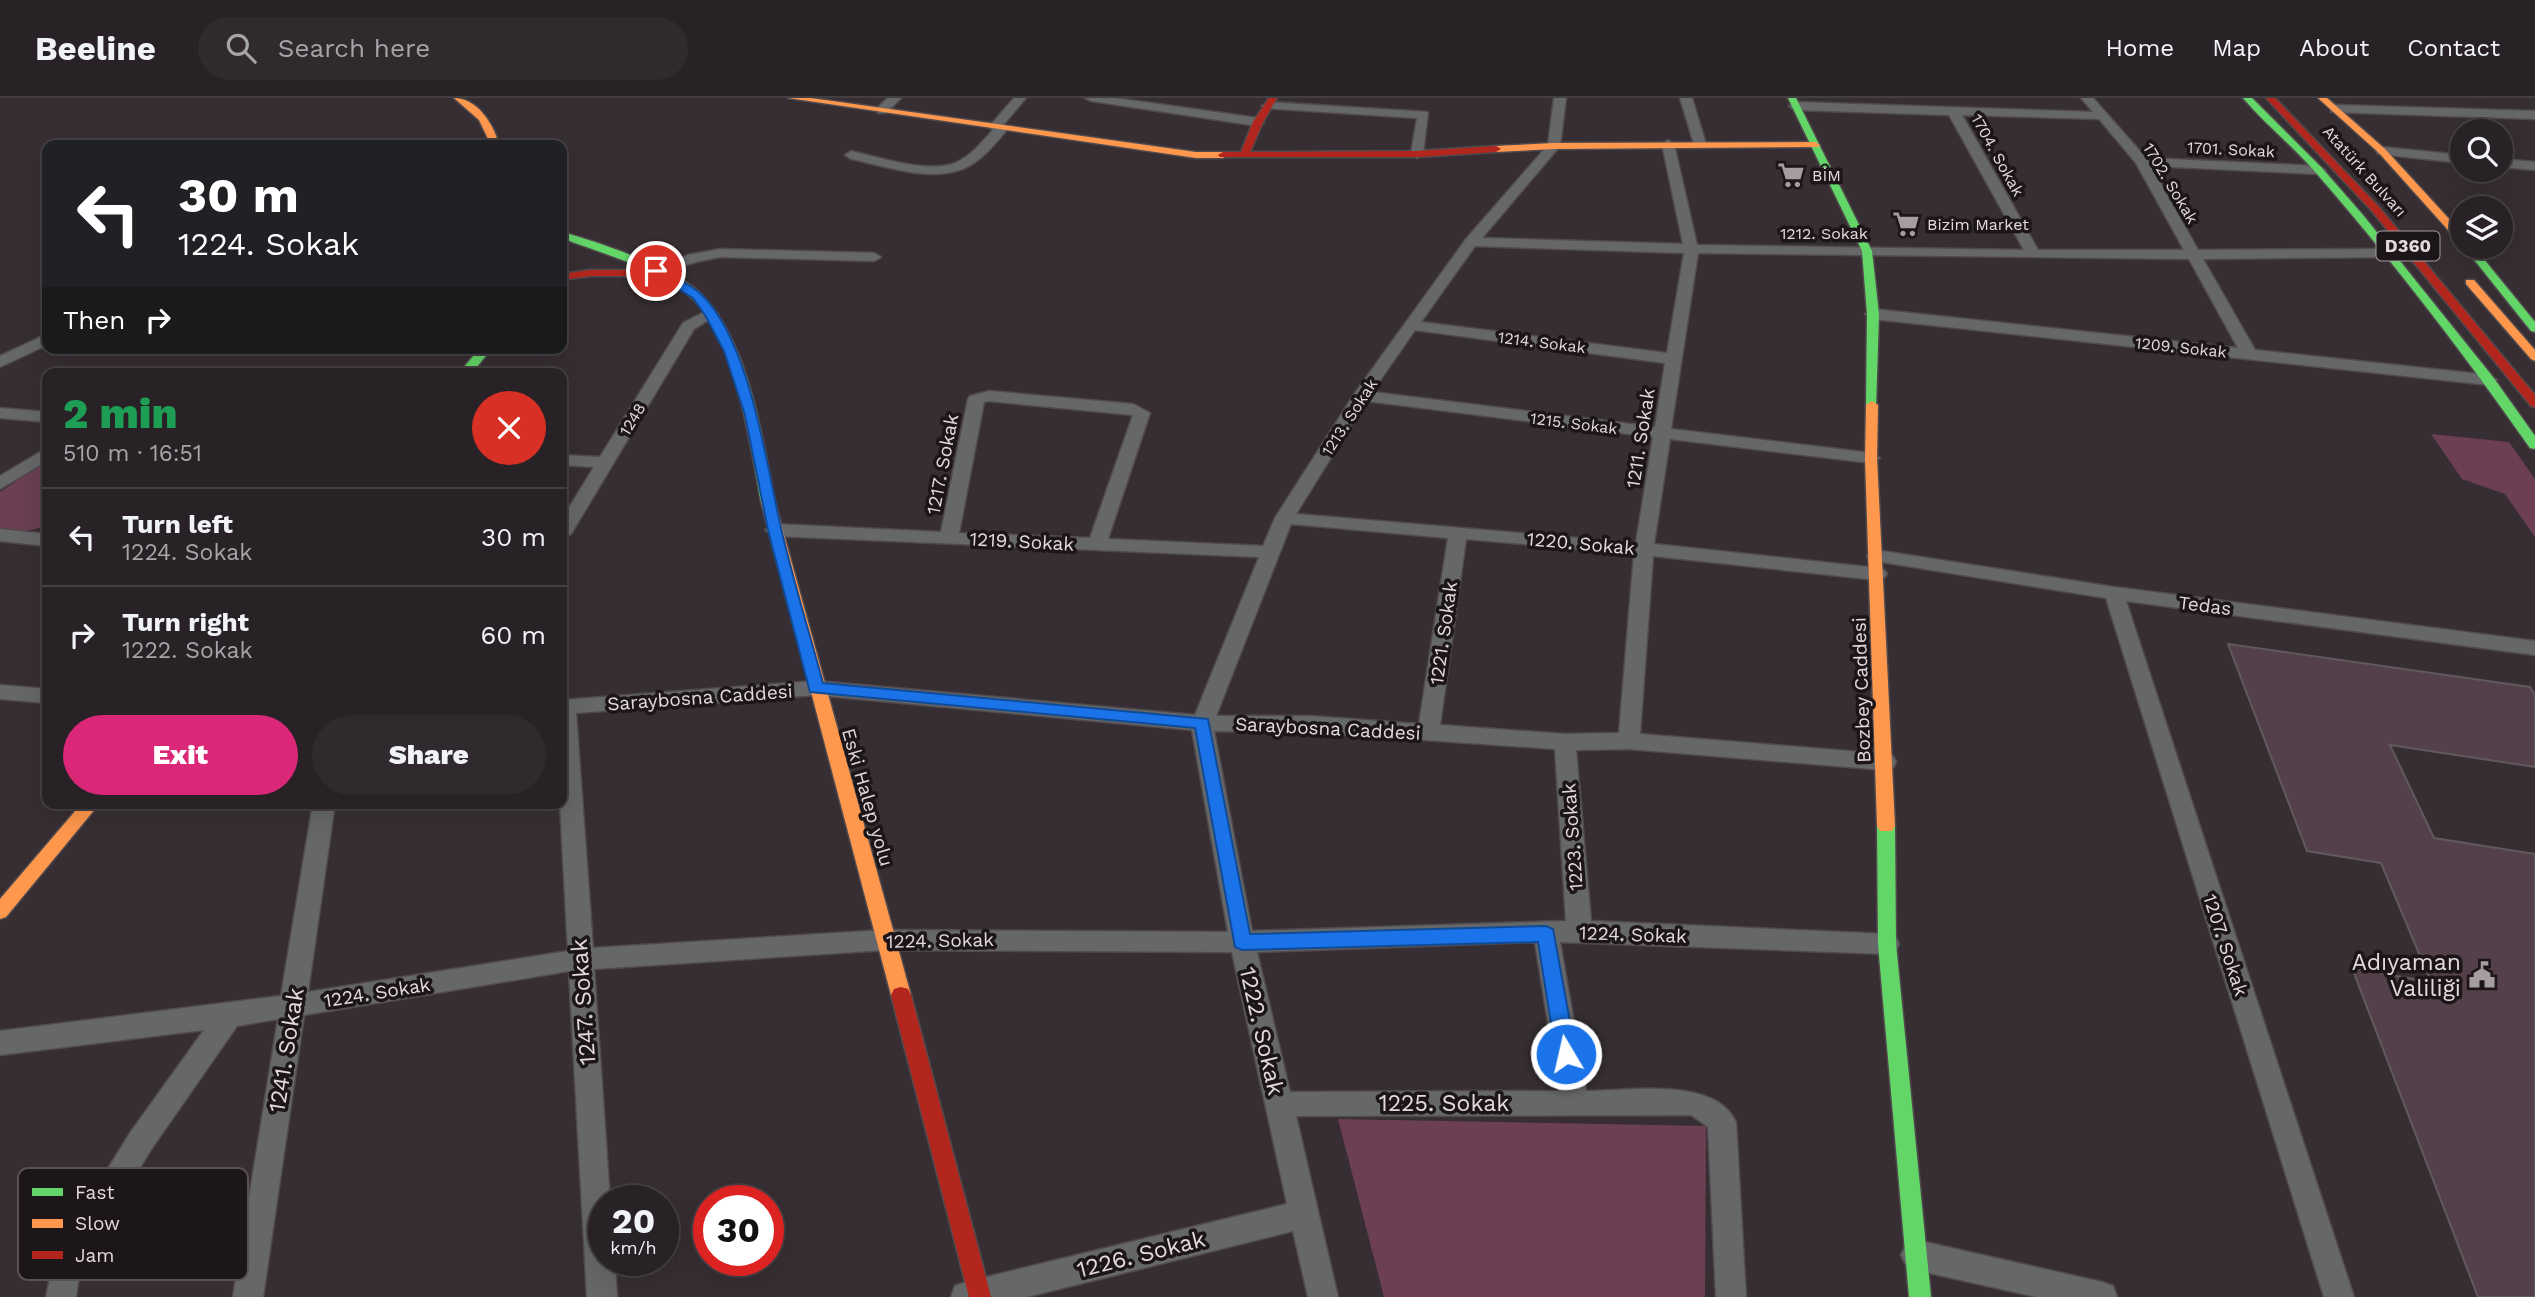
<!DOCTYPE html>
<meta charset="utf-8">
<style>
body{margin:0;font-family:"Work Sans",sans-serif;background:#302a2e;color:#f1f3f6;height:100vh;display:flex;flex-direction:column;font-size:26px;white-space:nowrap}
*{box-sizing:border-box;margin:0}
p{font-size:23px;color:#a5a4a7}
.icon{flex:none;width:38px;height:38px;fill:none;stroke:currentColor;stroke-width:2;stroke-linecap:round;stroke-linejoin:round}
.map{position:relative;flex:1;overflow:hidden}
.sheet{position:absolute;left:42px;top:270px;width:525px;height:441px;display:flex;flex-direction:column;background:#282226;border-radius:14px;box-shadow:0 7px 28px #0002,0 0 0 2px #443f43}
.sheet>*{flex:none}
.banner{position:absolute;left:42px;top:42px;width:525px;height:214px;border-radius:14px;box-shadow:0 7px 28px #0002,0 0 0 2px #443f43;background:#202124;color:#fff;overflow:hidden}
.tools{position:absolute;left:2450px;top:21px;display:grid;gap:14px}
.tools a{display:grid;place-items:center;width:63px;height:63px;border-radius:50%;background:#282226;box-shadow:0 7px 28px #0002,0 0 0 2px #443f43;font-size:35px}
.speed{position:absolute;left:588px;top:1087px;display:flex;gap:14px;font-size:35px;font-weight:700;text-align:center}
.speed>*{display:grid;place-content:center;width:91px;height:91px;border-radius:50%;background:#282226;box-shadow:0 7px 28px #0002,0 0 0 2px #443f43;line-height:1}
.speed small{font-size:18px;font-weight:400}
.speed .limit{border:10px solid #d22;background:#fff;color:#111}
.pin{position:absolute;display:grid;place-items:center;width:60px;height:60px;color:#fff;margin:-30px;border:4px solid #fff;border-radius:50%;box-shadow:0 2px 7px #0007}
.me{position:absolute;width:77px;margin:-38px;rotate:351deg;stroke-linejoin:round;filter:drop-shadow(0 0 5px #0008)}
.turn{display:flex;align-items:center;gap:24px;height:147px;padding:0 21px;font-size:32px}
.turn .icon{width:91px;height:91px;stroke-width:2.5}
.turn b{display:block;font-size:49px;line-height:60px}
.then{display:flex;align-items:center;height:66px;padding:0 21px;background:#0003;gap:14px;font-size:26px}
.round{display:grid;place-items:center;flex:none;width:74px;height:74px;border-radius:37px;background:#302a2e}
.head{display:flex;align-items:center;justify-content:space-between;height:119px;padding:0 21px}
h1{font-size:42px;font-weight:800;line-height:52px;color:#1e9e55}
.primary-button{display:flex;gap:14px;margin-top:auto;padding:14px 21px}
.primary-button a{flex:1;height:80px;border-radius:42px;background:#db2777;color:#fff;font-size:28px;font-weight:800;line-height:80px;text-align:center}
.primary-button a+a{background:#302a2e;color:#f1f3f6}
ul{padding:0;list-style:none}
li{display:flex;align-items:center;gap:21px;height:98px;padding:0 21px;border-top:2px solid #443f43}
li div{flex:1}
li b{display:block;font-size:26px}
li em{font-style:normal}
header{display:flex;align-items:center;gap:42px;box-sizing:border-box;height:98px;padding:0 35px;background:#282226;border-bottom:2px solid #443f43}
header strong{font-size:33px}
nav{display:flex;gap:38px;margin-inline-start:auto;font-size:24px}
.search{width:490px;height:63px;background:#302a2e;display:flex;align-items:center;gap:18px;box-sizing:border-box;padding:0 24px;border-radius:38px;color:#a5a4a7;font-size:26px}
.map>svg:first-child{display:block}
.green{fill:#6c3f53}
.building{fill:#53404a;stroke:#615a5d;stroke-width:2}
.lines{fill:none;stroke-linecap:round;stroke-linejoin:round}
.street-casing{stroke:#514a4d;stroke-width:3}
.fast-casing{stroke:#514a4d;stroke-width:3}
.slow-casing{stroke:#514a4d;stroke-width:3}
.jam-casing{stroke:#514a4d;stroke-width:3}
.street{fill:#666768;fill-rule:evenodd}
.fast{fill:#63d668;fill-rule:evenodd}
.slow{fill:#ff974d;fill-rule:evenodd}
.jam{fill:#b3261e;fill-rule:evenodd}
.route{fill:#1a73e8;stroke:#114b97;stroke-width:2}
.labels{text-anchor:middle;stroke-width:7;stroke-linejoin:round;paint-order:stroke}
.far-street-label{font-size:16px;fill:#e3d9dd;stroke:#1c1618}
.far-poi-label{font-size:16px;fill:#e3d9dd;stroke:#1c1618;text-anchor:start}
.shield{fill:#1c1618;stroke:#a79ea2;stroke-width:2}
.shield-label{font-size:18px;font-weight:bold;fill:#e3d9dd}
.street-label{font-size:19px;fill:#e3d9dd;stroke:#1c1618}
.near-poi-label{font-size:23px;fill:#e3d9dd;stroke:#1c1618;text-anchor:end}
.near-street-label{font-size:23px;fill:#e3d9dd;stroke:#1c1618}
.key{fill:#1c1618;stroke:#585053;stroke-width:2}
.key-label{font-size:19px;fill:#e3d9dd}
</style>
<header>
<strong>Beeline</strong>
<div class="search"><svg class="icon" aria-label="search" viewBox="0 0 24 24"><circle cx="10" cy="10" r="6"/><path d="M15 15l6 6"/></svg>Search here</div>
<nav><a>Home</a><a>Map</a><a>About</a><a>Contact</a></nav>
</header>
<div class="map">
<svg width="2535" height="1199" viewBox="0 0 2535 1199">
<rect width="100%" height="100%" fill="#362e32"/>
<g class="green">
<polygon points="2431,336 2509,344 2535,381 2535,439 2505,396 2462,381"/>
<polygon points="47,363 47,428 27,433 0,431 0,394"/>
<polygon points="1338,1021 1706,1028 1705,1199 1384,1199"/>
</g>
<polygon class="building" points="2228,546 2530,589 2535,597 2535,669 2390,647 2434,740 2535,756 2535,1199 2478,1199 2352,870 2431,884 2381,765 2307,753"/>
<g class="lines">
<g class="street-casing">
<g id="street">
<polygon points="888,0 901,0 886,15 878,15 878,9"/>
<path d="M 1014,0 L 1026,0 L 1003,27 L 1008,30 L 1006,33 C 995,46 982,62 965,70 C 930,85 886,68 851,61 L 845,57 L 851,53 C 879,59 928,76 955,65 C 971,58 982,44 993,32 L 989,29 Z"/>
<polygon points="1085,0 1115,0 1258,20 1264,24 1258,28 1091,3"/>
<path d="M 1554,0 L 1566,0 L 1560,48 L 1482,140 L 1683,146 L 1662,46 L 1668,42 L 1674,46 L 1697,147 L 2024,152 L 1949,17 L 1795,12 L 1789,8 L 1795,4 L 2093,14 L 2081,0 L 2093,0 L 2146,60 L 2319,68 L 2325,72 L 2319,76 L 2151,68 L 2198,152 L 2387,151 L 2394,155 L 2387,159 L 2203,161 L 2255,252 L 2489,277 L 2497,282 L 2489,287 L 1873,221 L 1865,216 L 1873,211 L 2238,250 L 2189,161 L 1698,155 L 1671,331 L 1871,355 L 1880,360 L 1871,365 L 1670,341 L 1654,446 L 1877,470 L 1884,472 L 1887,476 L 1884,480 L 1877,482 L 1653,458 L 1640,636 L 1885,656 L 1893,658 L 1896,664 L 1893,670 L 1885,672 L 1629,651 L 1576,652 L 1591,823 L 1887,836 L 1896,839 L 1899,846 L 1896,853 L 1887,856 L 1560,844 L 1586,993 C 1628,993 1715,978 1736,1024 L 1746,1199 L 1716,1199 L 1708,1029 L 1691,1017 L 1296,1018 L 1338,1199 L 1308,1199 L 1293,1133 L 1027,1199 L 951,1199 L 955,1188 L 966,1184 L 1287,1106 L 1232,854 L 886,852 L 594,871 L 610,1102 L 604,1102 L 604,1162 L 615,1162 L 617,1199 L 587,1199 L 569,873 L 304,917 L 263,1199 L 233,1199 L 278,921 L 237,928 L 150,1053 L 80,1170 L 76,1199 L 46,1199 L 55,1156 L 130,1035 L 204,932 L 0,957 L 0,933 L 281,898 L 313,705 L 335,705 L 308,894 L 568,853 L 560,705 L 562,602 L 816,583 L 1195,617 L 1259,459 L 774,438 L 765,432 L 774,426 L 941,434 L 968,301 L 970,298 L 989,293 L 1133,306 L 1150,315 L 1108,441 L 1263,448 L 1275,420 L 1355,295 L 1466,141 L 1548,47 ZM 1962,17 L 2099,21 L 2136,65 L 2184,152 L 2038,152 ZM 1475,148 L 1684,155 L 1667,255 L 1421,224 ZM 1415,232 L 1665,265 L 1655,329 L 1372,294 ZM 989,303 L 1133,317 L 1090,440 L 959,435 L 984,304 ZM 1366,303 L 1653,339 L 1636,445 L 1296,416 ZM 1291,426 L 1448,440 L 1419,626 L 1310,618 L 1216,618 ZM 1466,441 L 1634,456 L 1619,635 L 1565,636 L 1440,627 ZM 816,597 L 1192,632 L 1228,834 L 886,832 L 593,850 L 576,615 ZM 1214,633 L 1310,634 L 1555,651 L 1566,823 L 1252,833 ZM 1535,844 L 1559,993 L 1290,994 L 1257,854 Z"/>
<polygon points="1680,0 1692,0 1706,46 1704,49 1696,49 1694,46"/>
<polygon points="1268,4 1428,14 1423,56 1417,60 1411,56 1417,20 1264,10 1262,8"/>
<polygon points="2335,7 2535,13 2535,21 2331,14 2331,8"/>
<polygon points="2382,49 2462,57 2462,65 2378,56 2376,53"/>
<polygon points="2501,61 2535,64 2535,72 2501,69"/>
<polygon points="720,151 874,155 881,159 874,163 720,159 696,164 656,177 649,173 688,157"/>
<polygon points="710,211 718,216 694,231 571,436 562,442 562,421 594,369 562,367 562,357 600,359 683,225"/>
<polygon points="47,236 47,247 0,269 0,258"/>
<polygon points="0,310 47,314 47,324 0,320"/>
<polygon points="47,350 47,363 0,391 0,378"/>
<polygon points="0,431 47,436 47,448 0,443"/>
<polygon points="1876,452 2114,489 2535,543 2535,557 2126,503 2354,1199 2324,1199 2106,500 1869,462 1867,458"/>
<polygon points="0,587 47,591 47,605 0,601"/>
<polygon points="1916,1142 2102,1184 2113,1188 2117,1199 2036,1199 1916,1172 1906,1167 1901,1157 1906,1147"/>
</g>
</g>
<g class="fast-casing">
<g id="fast">
<polygon points="1788,0 1796,0 1872,153 1879,216 1876,310 1872,311 1866,307 1867,216 1862,153"/>
<path d="M 2243,0 L 2252,0 L 2322,70 L 2363,117 L 2493,279 L 2535,338 L 2535,351 L 2530,350 C 2464,256 2393,163 2317,76 C 2294,49 2266,27 2243,0 Z"/>
<path d="M 562,134 C 599,144 678,171 703,198 C 750,249 762,339 775,404 L 773,407 L 768,408 L 761,404 C 750,344 735,231 684,193 C 648,167 602,156 562,140 Z"/>
<polygon points="2464,149 2474,149 2535,224 2535,234 2531,233"/>
<polygon points="480,250 492,250 472,275 459,275"/>
<polygon points="1886,721 1892,723 1895,728 1896,846 1931,1199 1909,1199 1878,846 1877,728 1880,723"/>
</g>
</g>
<g class="slow-casing">
<g id="slow">
<path d="M 454,0 C 477,0 494,26 499,47 L 491,47 L 479,22 Z"/>
<polygon points="788,0 811,0 1196,54 1223,54 1228,57 1223,60 1196,60"/>
<polygon points="2318,0 2327,0 2385,51 2462,135 2462,144 2458,143 2379,55"/>
<polygon points="1815,44 1820,47 1818,49 1554,51 1496,54 1491,51 1496,48 1554,45"/>
<polygon points="2466,182 2474,182 2535,252 2535,263 2531,261 2466,186"/>
<polygon points="1872,303 1878,307 1877,360 1895,728 1892,733 1880,733 1877,728 1865,360 1866,307"/>
<polygon points="768,400 775,404 911,897 908,903 901,905 894,903 891,897 761,404"/>
<polygon points="82,705 100,705 6,819 0,821 0,801"/>
</g>
</g>
<g class="jam-casing">
<g id="jam">
<polygon points="1269,0 1277,0 1263,24 1250,54 1417,53 1496,48 1501,51 1496,54 1417,59 1220,59 1218,57 1223,54 1241,54 1253,24"/>
<polygon points="2266,0 2275,0 2378,108 2535,297 2535,309 2531,308 2371,112"/>
<polygon points="590,172 646,172 651,175 646,178 590,178 562,182 562,176"/>
<polygon points="901,889 908,891 911,897 991,1199 969,1199 891,897 894,891"/>
</g>
</g>
<use href="#street" class="street"/>
<use href="#fast" class="fast"/>
<use href="#slow" class="slow"/>
<use href="#jam" class="jam"/>
</g>
<path class="route" d="M 652,171 L 660,171 C 673,179 690,186 701,196 C 750,243 766,365 781,430 C 793,482 809,534 823,585 L 1208,621 L 1250,836 L 1546,828 L 1553,831 L 1576,956 L 1573,963 L 1566,965 L 1559,963 L 1556,956 L 1538,844 L 1242,852 L 1235,849 L 1195,630 L 810,594 L 768,432 L 745,317 L 724,253 L 705,217 L 693,200 L 652,175 Z"/>
<defs>
<g id="supermarket-bare" transform="scale(2.1)"><path d="M-6-5.5h2.5l.6 2H6L4.5 2H-2.5L-4.4-4H-6ZM-1.5 3.2a1.3 1.3 0 1 0 .1 0ZM3 3.2a1.3 1.3 0 1 0 .1 0Z" fill="#a69da1" stroke="#1c1618" stroke-width="2.5" paint-order="stroke"/></g>
<g id="civic-bare" transform="scale(2.1)"><path d="M-.6-6.5H3V-4.5H.6V-3L4-1V1h2V6H-6V1h2V-1L-.6-3ZM-1.2 2.5V6h2.4V2.5Z" fill="#a69da1" stroke="#1c1618" stroke-width="2.5" paint-order="stroke"/></g>
</defs>
<g fill-rule="evenodd">
<use href="#supermarket-bare" x="1791" y="77"/>
<use href="#supermarket-bare" x="1906" y="126"/>
<use href="#civic-bare" x="2482" y="877"/>
</g>
<g class="labels">
<g class="far-street-label">
<text transform="translate(2231 51) rotate(3)" y="6">1701. Sokak</text>
<text transform="translate(1998 57) rotate(61)" y="6">1704. Sokak</text>
<text transform="translate(2365 73) rotate(48)" y="6">Atatürk Bulvarı</text>
<text transform="translate(2171 85) rotate(59)" y="6">1702. Sokak</text>
<text x="1824" y="141">1212. Sokak</text>
<text transform="translate(1542 244) rotate(7)" y="6">1214. Sokak</text>
<text transform="translate(2181 249) rotate(6)" y="6">1209. Sokak</text>
<text transform="translate(1349 319) rotate(-57)" y="6">1213. Sokak</text>
<text transform="translate(632 321) rotate(-59)" y="6">1248</text>
<text transform="translate(1574 325) rotate(7)" y="6">1215. Sokak</text>
</g>
<g class="far-poi-label">
<text x="1812" y="83">BİM</text>
<text x="1927" y="132">Bizim Market</text>
</g>
<rect class="shield" x="2376.5" y="133.5" width="63" height="29" rx="5"/>
<g class="shield-label">
<text x="2408" y="154">D360</text>
</g>
<g class="street-label">
<text transform="translate(1640 340) rotate(-81)" y="7">1211. Sokak</text>
<text transform="translate(942 366) rotate(-79)" y="7">1217. Sokak</text>
<text transform="translate(1022 443) rotate(3)" y="7">1219. Sokak</text>
<text transform="translate(1581 445) rotate(5)" y="7">1220. Sokak</text>
<text transform="translate(2205 507) rotate(7)" y="7">Tedas</text>
<text transform="translate(1443 535) rotate(-82)" y="7">1221. Sokak</text>
<text transform="translate(1861 592) rotate(-92)" y="7">Bozbey Caddesi</text>
<text transform="translate(700 599) rotate(-4)" y="7">Saraybosna Caddesi</text>
<text transform="translate(1328 630) rotate(3)" y="7">Saraybosna Caddesi</text>
<text transform="translate(868 699) rotate(74)" y="7">Eski Halep yolu</text>
<text transform="translate(1572 739) rotate(-94)" y="7">1223. Sokak</text>
<text transform="translate(1633 836) rotate(2)" y="7">1224. Sokak</text>
<text transform="translate(940 842) rotate(-1)" y="7">1224. Sokak</text>
<text transform="translate(2226 847) rotate(72)" y="7">1207. Sokak</text>
<text transform="translate(377 894) rotate(-9)" y="7">1224. Sokak</text>
</g>
<g class="near-poi-label">
<text x="2461" y="872">Adıyaman<tspan x="2461" dy="26">Valiliği</tspan></text>
</g>
<g class="near-street-label">
<text transform="translate(583 904) rotate(-94)" y="8">1247. Sokak</text>
<text transform="translate(1262 933) rotate(77)" y="8">1222. Sokak</text>
<text transform="translate(286 952) rotate(-81)" y="8">1241. Sokak</text>
<text x="1444" y="1013">1225. Sokak</text>
<text transform="translate(1141 1156) rotate(-14)" y="8">1226. Sokak</text>
</g>
</g>
<rect x="18" y="1070" width="230" height="112" rx="10" class="key"/>
<rect x="32" y="1090" width="31" height="8" fill="#63d668"/>
<rect x="32" y="1121" width="31" height="9" fill="#ff974d"/>
<rect x="32" y="1153" width="31" height="8" fill="#b3261e"/>
<g class="key-label">
<text x="75" y="1101">Fast</text>
<text x="75" y="1132">Slow</text>
<text x="75" y="1164">Jam</text>
</g>
</svg>
<div class="tools">
<a><svg class="icon" aria-label="search" viewBox="0 0 24 24"><circle cx="10" cy="10" r="6"/><path d="M15 15l6 6"/></svg></a>
<a><svg class="icon" aria-label="layers" viewBox="0 0 24 24"><path d="M12 4l9 5-9 5-9-5zM3 14l9 5 9-5"/></svg></a>
</div>
<div class="speed"><div>20<small>km/h</small></div><div class="limit">30</div></div>
<div class="pin" style="left:656px;top:173px;background:#d93025"><svg class="icon" aria-label="arrive" viewBox="0 0 24 24"><path d="M6 21V4h12l-3 4 3 4H6"/></svg></div>
<svg class="me" style="left:1566px;top:956px" viewBox="-20 -20 40 40"><circle r="17" fill="#1a73e8" stroke="#fff" stroke-width="3"/><path d="M0-11L8 9 0 5-8 9z" fill="#fff"/></svg>
<div class="banner">
<div class="turn"><svg class="icon" aria-label="left" viewBox="0 0 24 24"><path d="M17 20v-9H6M10 6l-5 5 5 5"/></svg><div><b>30 m</b>1224. Sokak</div></div>
<div class="then">Then<svg class="icon" aria-label="right" viewBox="0 0 24 24"><path d="M7 20v-9h11M14 6l5 5-5 5"/></svg></div>
</div>
<section class="sheet">
<div class="head"><div><h1>2 min</h1><p>510 m · 16:51</p></div><a class="round" style="background:#d93025;color:#fff"><svg class="icon" aria-label="close" viewBox="0 0 24 24"><path d="M6 6l12 12M18 6L6 18"/></svg></a></div>
<ul>
<li><svg class="icon" aria-label="left" viewBox="0 0 24 24"><path d="M17 20v-9H6M10 6l-5 5 5 5"/></svg><div><b>Turn left</b><p>1224. Sokak</p></div><em>30 m</em></li>
<li><svg class="icon" aria-label="right" viewBox="0 0 24 24"><path d="M7 20v-9h11M14 6l5 5-5 5"/></svg><div><b>Turn right</b><p>1222. Sokak</p></div><em>60 m</em></li>
</ul>
<div class="primary-button"><a>Exit</a><a>Share</a></div>
</section>
</div>
